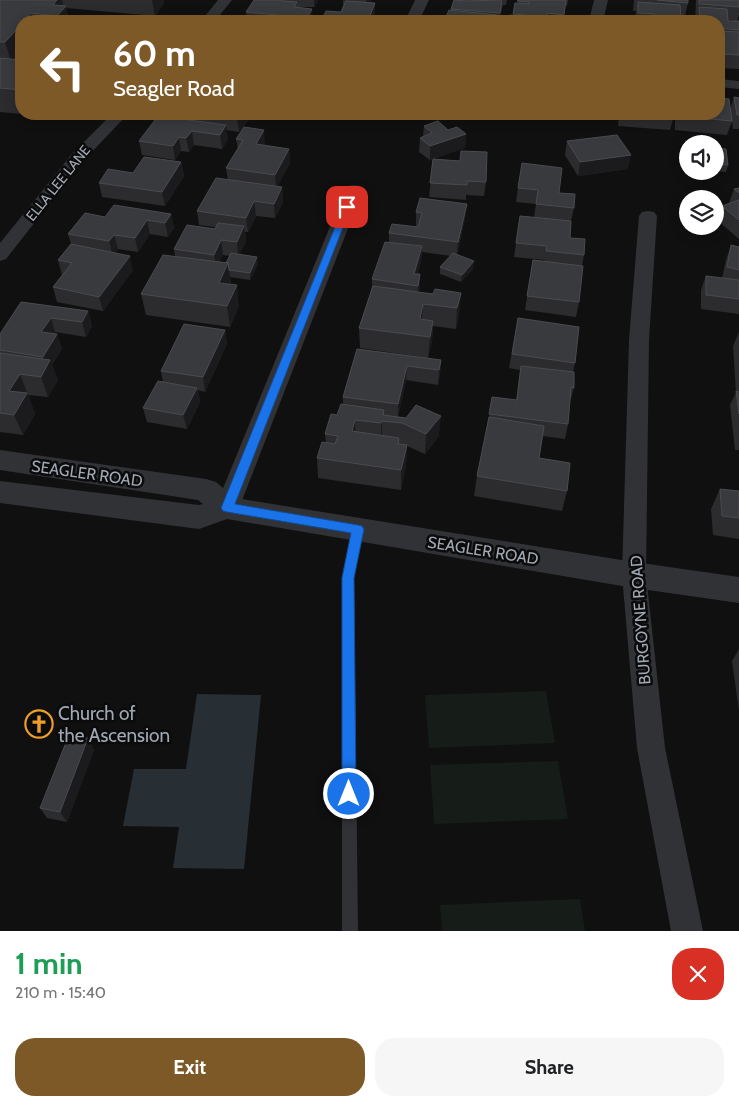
<!DOCTYPE html>
<meta charset="utf-8">
<style>
body{margin:0;font-family:Cabin,sans-serif;background:#f6f6f6;color:#202124;height:100vh;display:flex;flex-direction:column;font-size:19px;white-space:nowrap}
*{box-sizing:border-box;margin:0}
p{font-size:16px;color:#757577}
.icon{flex:none;width:28px;height:28px;fill:none;stroke:currentColor;stroke-width:2;stroke-linecap:round;stroke-linejoin:round}
.map{position:relative;height:931px;overflow:hidden}
.drawer{display:flex;flex-direction:column;background:#fff;flex:1}
.drawer>*{flex:none}
.top-card{position:absolute;left:15px;top:15px;width:710px;height:105px;border-radius:20px;box-shadow:0 2px 12px #0003;background:#7d5927;color:#fff;overflow:hidden}
.fabs{position:absolute;left:679px;top:135px;display:grid;gap:10px}
.fabs a{display:grid;place-items:center;width:45px;height:45px;border-radius:50%;background:#fff;box-shadow:0 2px 12px #0003;font-size:25px}
.pin{position:absolute;display:grid;place-items:center;width:42px;height:42px;color:#fff;margin:-21px;border-radius:10px;box-shadow:0 2px 8px #0006}
.me{position:absolute;width:55px;margin:-28px;rotate:0deg;stroke-linejoin:round;filter:drop-shadow(0 0 4px #0008)}
.turn{display:flex;align-items:center;gap:18px;height:105px;padding:0 15px;font-size:22px}
.turn .icon{width:65px;height:65px;stroke-width:2.5}
.turn b{display:block;font-size:35px;line-height:42px}
.round{display:grid;place-items:center;flex:none;width:52px;height:52px;border-radius:20px;background:#f6f6f6}
.head{display:flex;align-items:center;justify-content:space-between;height:85px;padding:0 15px}
h1{font-size:30px;font-weight:800;line-height:38px;color:#1e9e55}
.action{display:flex;gap:10px;margin-top:auto;padding:10px 15px}
.action a{flex:1;height:58px;border-radius:20px;background:#7d5927;color:#fff;font-size:20px;font-weight:800;line-height:58px;text-align:center}
.action a+a{background:#f6f6f6;color:#202124}
.map>svg:first-child{display:block}
.green{fill:#161c17}
.water{fill:#272f35}
.lines{fill:none;stroke-linecap:round;stroke-linejoin:round}
.service{fill:#313236;fill-rule:evenodd}
.minor{fill:#313236;fill-rule:evenodd}
.tertiary{fill:#313236;fill-rule:evenodd}
.wall{fill:#2c2c2f;fill-rule:evenodd}
.shaded-wall{fill:#1b1b1d}
.building{fill:#383a3d;stroke:#494b4f}
.route{fill:#1a73e8;stroke:#114b97}
.labels{text-anchor:middle;stroke-width:5;stroke-linejoin:round;paint-order:stroke}
.far-street-label{font-size:14px;fill:#a1a8b2;stroke:#0b0b0c}
.street-label{font-size:16px;fill:#a1a8b2;stroke:#0b0b0c}
.near-poi-label{font-size:19px;fill:#a1a8b2;stroke:#0b0b0c;text-anchor:start}
</style>
<div class="map">
<svg width="739" height="931" viewBox="0 0 739 931">
<rect width="100%" height="100%" fill="#101011"/>
<g class="green">
<polygon points="546,691 555,743 429,748 425,695"/>
<polygon points="558,761 568,819 434,824 430,765"/>
<polygon points="580,899 585,931 442,931 440,905"/>
</g>
<polygon class="water" points="197,694 261,695 244,869 173,868 179,827 123,826 134,769 186,769"/>
<g class="lines">
<polygon class="service" points="358,524 362,526 364,529 354,578 358,931 342,931 342,578 352,529 354,526"/>
<g class="minor">
<polygon points="218,0 232,0 215,21 201,21"/>
<polygon points="415,0 429,0 419,21 405,21"/>
<polygon points="594,0 608,0 603,21 589,21"/>
<polygon points="719,79 739,81 739,89 719,87"/>
<polygon points="112,114 128,114 83,161 6,259 0,261 0,243 71,155"/>
<polygon points="354,185 360,186 363,190 239,508 235,515 227,517 219,515 215,508 345,190 348,186"/>
<polygon points="648,211 654,212 657,216 649,340 646,575 665,748 703,931 671,931 637,748 622,575 629,340 639,216 642,212"/>
</g>
<polygon class="tertiary" points="0,450 206,479 216,482 235,498 634,562 739,577 739,603 634,588 227,519 199,529 0,503 0,481 199,505 203,504 198,500 0,470"/>
</g>
<g class="wall">
<polygon points="0,0 164,0 164,3 155,16 66,8 69,21 21,21 19,60 21,60 21,114 54,114 51,117 0,112"/>
<polygon points="254,0 318,0 314,7 297,7 297,8 313,21 247,21 246,12"/>
<polygon points="343,0 371,0 369,3 375,3 375,16 373,21 322,21 322,19 341,12 343,6"/>
<polygon points="454,0 507,0 506,5 503,5 499,21 444,21 451,10"/>
<polygon points="518,0 568,0 567,6 565,6 563,21 508,21 513,15 515,3 517,3"/>
<polygon points="634,0 688,0 688,3 685,16 681,16 680,21 635,21 636,11 633,11"/>
<polygon points="696,0 739,0 739,15 737,21 728,20 728,21 739,21 739,69 719,68 719,21 695,21"/>
<polygon points="734,97 739,98 739,129 733,129 732,121 727,135 675,130 675,114 719,114 730,110"/>
<polygon points="182,114 253,114 239,132 226,130 228,139 222,149 194,145 189,152 181,151 175,160 142,155 139,141 183,119"/>
<polygon points="564,114 612,114 611,119 585,116 584,120 563,118"/>
<polygon points="619,114 674,114 674,116 670,130 618,126"/>
<polygon points="424,126 448,130 466,134 465,148 430,160 419,152 420,138 423,136"/>
<path d="M 236,139 L 265,144 L 265,145 L 289,149 L 290,163 L 277,187 L 282,187 L 283,202 L 275,218 L 256,216 L 248,232 L 245,232 L 246,241 L 239,255 L 258,264 L 250,280 L 230,277 L 231,284 L 239,306 L 230,327 L 146,315 L 141,294 L 175,256 L 174,249 L 215,229 L 215,227 L 199,225 L 197,211 L 228,180 L 226,168 L 238,149 ZM 223,255 L 230,256 L 226,263 L 219,262 Z"/>
<polygon points="567,141 628,169 578,176 565,155"/>
<polygon points="715,148 728,165 726,172 715,171"/>
<polygon points="433,159 486,182 484,196 466,195 466,200 429,197"/>
<polygon points="181,162 184,176 165,206 102,197 99,183 133,173"/>
<polygon points="518,188 559,193 574,208 571,221 570,238 584,255 582,266 579,302 576,317 525,310 533,260 544,261 545,260 514,257 520,216 534,217 536,204 516,202"/>
<polygon points="739,188 739,239 717,220 722,206 729,203 734,189"/>
<polygon points="416,212 465,218 457,255 473,269 461,282 440,274 440,267 451,256 422,252 421,261 417,274 420,289 419,292 433,294 461,293 459,314 456,329 433,326 432,341 428,358 360,348 359,328 372,287 372,279 389,242 389,233 416,226"/>
<polygon points="171,214 174,228 168,237 150,234 138,252 118,249 115,253 133,270 103,311 57,302 53,287 62,275 58,260 71,244 68,234 105,217"/>
<polygon points="731,245 739,247 739,314 701,309 701,290 706,276 722,278 726,260"/>
<polygon points="21,302 88,311 92,326 86,337 55,332 54,334 57,334 62,349 52,365 58,380 48,397 28,395 35,414 23,435 0,432 0,334"/>
<polygon points="518,318 575,363 573,372 574,388 570,402 568,424 565,439 543,436 539,458 567,491 562,511 474,496 477,476 488,423 492,397 516,400 520,370 509,368"/>
<polygon points="225,330 227,344 205,392 198,390 200,402 187,429 147,422 143,408 163,382 161,371"/>
<polygon points="739,332 739,450 735,450 730,405 736,393 733,346"/>
<polygon points="357,349 441,360 440,374 438,385 406,380 398,417 439,436 425,454 407,446 406,465 401,490 318,478 317,458 326,443 325,434 343,405 343,397"/>
<polygon points="720,489 739,491 739,539 713,535 711,509"/>
<polygon points="739,649 739,711 732,661"/>
<polygon points="88,738 94,750 67,822 47,818 40,808"/>
</g>
<g class="shaded-wall">
<polygon points="49,0 62,0 64,8 66,6 69,21 58,21 57,16"/>
<polygon points="152,0 164,0 164,3 155,16"/>
<polygon points="314,0 318,0 314,7"/>
<polygon points="366,0 371,0 366,10"/>
<polygon points="502,0 503,0 502,6 499,21"/>
<polygon points="375,3 375,16 373,21 368,21"/>
<polygon points="312,9 313,21 307,21 307,18"/>
<polygon points="31,13 34,21 24,21"/>
<polygon points="21,25 21,57 13,67 5,42"/>
<polygon points="241,114 253,114 239,132 237,118"/>
<polygon points="226,125 228,139 222,149 220,135"/>
<polygon points="264,130 265,144 257,158 256,144"/>
<polygon points="192,131 194,145 189,152 186,138"/>
<polygon points="466,134 465,148 430,160 430,146"/>
<polygon points="179,137 181,151 175,160 173,146"/>
<polygon points="289,149 290,163 276,189 275,175"/>
<polygon points="631,155 628,169 578,176 580,162"/>
<polygon points="181,162 184,176 165,206 162,192"/>
<polygon points="282,187 283,202 275,218 274,204"/>
<polygon points="254,201 256,216 248,232 246,218"/>
<polygon points="467,204 465,218 456,256 458,242"/>
<polygon points="171,214 174,228 168,237 165,223"/>
<polygon points="147,220 150,234 138,252 135,238"/>
<polygon points="244,226 246,241 238,257 237,242"/>
<polygon points="114,235 118,249 113,256 109,241"/>
<polygon points="221,240 223,255 216,269 214,255"/>
<polygon points="422,246 421,261 414,285 414,274"/>
<polygon points="130,256 133,270 103,311 99,297"/>
<polygon points="257,257 258,264 250,280 250,273"/>
<polygon points="474,261 473,269 461,282 462,275"/>
<polygon points="228,263 231,284 222,304 219,283"/>
<polygon points="420,274 420,289 417,300 418,286"/>
<polygon points="237,285 239,306 230,327 227,306"/>
<polygon points="461,293 459,314 456,329 457,308"/>
<polygon points="423,304 422,324 420,319"/>
<polygon points="88,311 92,326 86,337 82,322"/>
<polygon points="51,318 55,332 46,347 41,332"/>
<polygon points="433,321 432,341 428,358 430,337"/>
<polygon points="225,330 227,344 205,392 203,377"/>
<polygon points="57,334 62,349 52,365 58,380 48,397 41,377 47,366 43,357"/>
<polygon points="441,360 440,374 438,385 439,370"/>
<polygon points="407,366 406,380 398,418 398,404"/>
<polygon points="20,374 35,414 23,435 14,415 9,391"/>
<polygon points="197,388 200,402 187,429 183,415"/>
<polygon points="441,416 439,436 425,454 426,434"/>
<polygon points="355,420 356,440 352,431"/>
<polygon points="382,421 382,441 381,444 381,423"/>
<polygon points="407,445 406,465 401,490 401,470"/>
<polygon points="88,738 94,750 67,822 60,812"/>
</g>
<g class="building">
<polygon points="0,0 57,0 53,5 66,6 57,16 31,13 24,21 21,21 21,25 5,42 0,42"/>
<polygon points="254,0 283,0 283,1 297,2 294,7 312,9 307,18 246,12"/>
<polygon points="454,0 465,1 502,0 500,13 451,9"/>
<polygon points="518,0 566,0 564,15 547,13 547,17 513,14 515,3 529,4 529,2 517,1"/>
<polygon points="657,0 688,0 688,3"/>
<polygon points="699,0 739,0 739,7 699,4"/>
<polygon points="346,1 375,3 368,21 344,21 322,19 326,11 341,12"/>
<polygon points="638,2 680,5 681,17 675,17 675,21 654,21 654,14 638,13"/>
<polygon points="699,7 727,9 728,21 739,21 739,30 719,28 719,21 700,21"/>
<polygon points="449,10 497,15 495,21 444,21"/>
<polygon points="510,15 559,19 558,21 508,21"/>
<polygon points="719,31 739,32 739,55 719,54"/>
<polygon points="0,58 21,60 21,90 0,88"/>
<polygon points="734,97 739,98 739,115 737,115"/>
<polygon points="719,98 729,99 732,121 679,116 679,114 719,114"/>
<polygon points="212,114 241,114 237,118"/>
<polygon points="645,114 674,114 674,116"/>
<polygon points="158,116 226,125 220,135 192,131 186,138 179,137 173,146 139,141"/>
<polygon points="438,121 448,130 457,127 466,134 430,146 420,138 432,133 424,126"/>
<polygon points="244,127 264,130 256,144 289,149 275,175 226,168 243,140 236,139"/>
<polygon points="617,135 631,155 580,162 567,141"/>
<polygon points="715,148 726,149 728,165 715,164"/>
<polygon points="461,151 487,152 486,182 467,181 467,185 430,183 433,159 460,161"/>
<polygon points="144,157 181,162 162,192 99,183 108,169 133,173"/>
<polygon points="522,163 562,168 559,193 575,194 574,208 536,204 538,190 518,188"/>
<polygon points="216,178 282,187 274,204 254,201 246,218 197,211"/>
<polygon points="739,188 739,193 734,189"/>
<polygon points="420,198 467,204 458,242 389,233 392,224 418,227 422,213 416,212"/>
<polygon points="739,200 739,220 722,206"/>
<polygon points="114,205 171,214 165,223 147,220 135,238 114,235 109,241 68,234 85,213 105,217"/>
<polygon points="520,216 571,221 570,238 585,239 584,255 546,251 547,246 516,243"/>
<polygon points="218,223 244,226 237,242 221,240 214,255 174,249 187,225 215,229"/>
<polygon points="385,242 422,246 414,274 420,274 418,286 372,279"/>
<polygon points="71,244 130,256 99,297 53,287 72,263 58,260"/>
<polygon points="731,245 739,247 739,270 727,267"/>
<polygon points="231,253 257,257 250,273 229,270 228,263 226,263"/>
<polygon points="453,253 474,261 462,275 440,267"/>
<polygon points="163,255 228,263 219,283 237,285 227,306 141,294"/>
<polygon points="533,260 583,266 579,302 527,296"/>
<polygon points="706,276 739,280 739,299 706,295"/>
<polygon points="373,286 433,294 435,289 461,293 457,308 423,304 420,319 433,321 430,337 359,328"/>
<polygon points="21,302 88,311 82,322 51,318 41,332 57,334 43,357 0,350 0,334"/>
<polygon points="518,318 579,327 575,363 512,354"/>
<polygon points="184,324 225,330 203,377 161,371"/>
<polygon points="357,349 441,360 439,370 407,366 398,404 343,397"/>
<polygon points="0,353 50,360 41,377 20,374 9,391 27,393 14,415 0,413"/>
<polygon points="521,366 574,372 574,388 571,387 568,424 489,414 492,397 517,400"/>
<polygon points="158,381 197,388 183,415 143,408"/>
<polygon points="736,391 739,392 739,414"/>
<polygon points="341,404 384,410 383,415 406,418 416,405 441,416 426,434 402,423 382,421 381,423 355,420 352,431 399,438 398,444 407,445 401,470 317,458 322,442 335,444 338,436 325,434 331,414 337,415"/>
<polygon points="489,417 544,426 539,458 570,463 567,491 477,476"/>
<polygon points="720,489 739,491 739,518 722,516"/>
<polygon points="69,735 88,738 60,812 40,808"/>
</g>
<polygon class="route" points="344,205 351,207 235,504 358,525 362,526 364,529 354,578 356,794 354,799 349,801 344,799 342,794 342,578 351,533 227,512 223,511 221,508"/>
<defs>
<g id="church-ring" transform="scale(1.4375)"><circle r="9.5" fill="#0b0b0c" stroke="#ef9e2a" stroke-width="1.5"/><path d="M-1.2-6h2.4v3.5h3.3v2.4h-3.3V6h-2.4V-.1h-3.3v-2.4h3.3Z" fill="#ef9e2a"/></g>
</defs>
<g fill-rule="evenodd">
<use href="#church-ring" x="39" y="724"/>
</g>
<g class="labels">
<g class="far-street-label">
<text transform="translate(58 183) rotate(-51)" y="5">ELLA LEE LANE</text>
</g>
<g class="street-label">
<text transform="translate(87 473) rotate(8)" y="6">SEAGLER ROAD</text>
<text transform="translate(483 550) rotate(9)" y="6">SEAGLER ROAD</text>
<text transform="translate(640 620) rotate(-94)" y="6">BURGOYNE ROAD</text>
</g>
<g class="near-poi-label">
<text x="58" y="720">Church of<tspan x="58" dy="22">the Ascension</tspan></text>
</g>
</g>
</svg>
<div class="fabs">
<a><svg class="icon" aria-label="sound" viewBox="0 0 24 24"><path d="M4 9h4l5-4v14l-5-4H4zM17 9q2 3 0 6"/></svg></a>
<a><svg class="icon" aria-label="layers" viewBox="0 0 24 24"><path d="M12 4l9 5-9 5-9-5zM3 14l9 5 9-5"/></svg></a>
</div>
<div class="pin" style="left:347px;top:207px;background:#d93025"><svg class="icon" aria-label="arrive" viewBox="0 0 24 24"><path d="M6 21V4h12l-3 4 3 4H6"/></svg></div>
<svg class="me" style="left:349px;top:794px" viewBox="-20 -20 40 40"><circle r="17" fill="#1a73e8" stroke="#fff" stroke-width="3"/><path d="M0-11L8 9 0 5-8 9z" fill="#fff"/></svg>
<div class="top-card">
<div class="turn"><svg class="icon" aria-label="left" viewBox="0 0 24 24"><path d="M17 20v-9H6M10 6l-5 5 5 5"/></svg><div><b>60 m</b>Seagler Road</div></div>
</div>
</div>
<section class="drawer">
<div class="head"><div><h1>1 min</h1><p>210 m · 15:40</p></div><a class="round" style="background:#d93025;color:#fff"><svg class="icon" aria-label="close" viewBox="0 0 24 24"><path d="M6 6l12 12M18 6L6 18"/></svg></a></div>
<div class="action"><a>Exit</a><a>Share</a></div>
</section>
